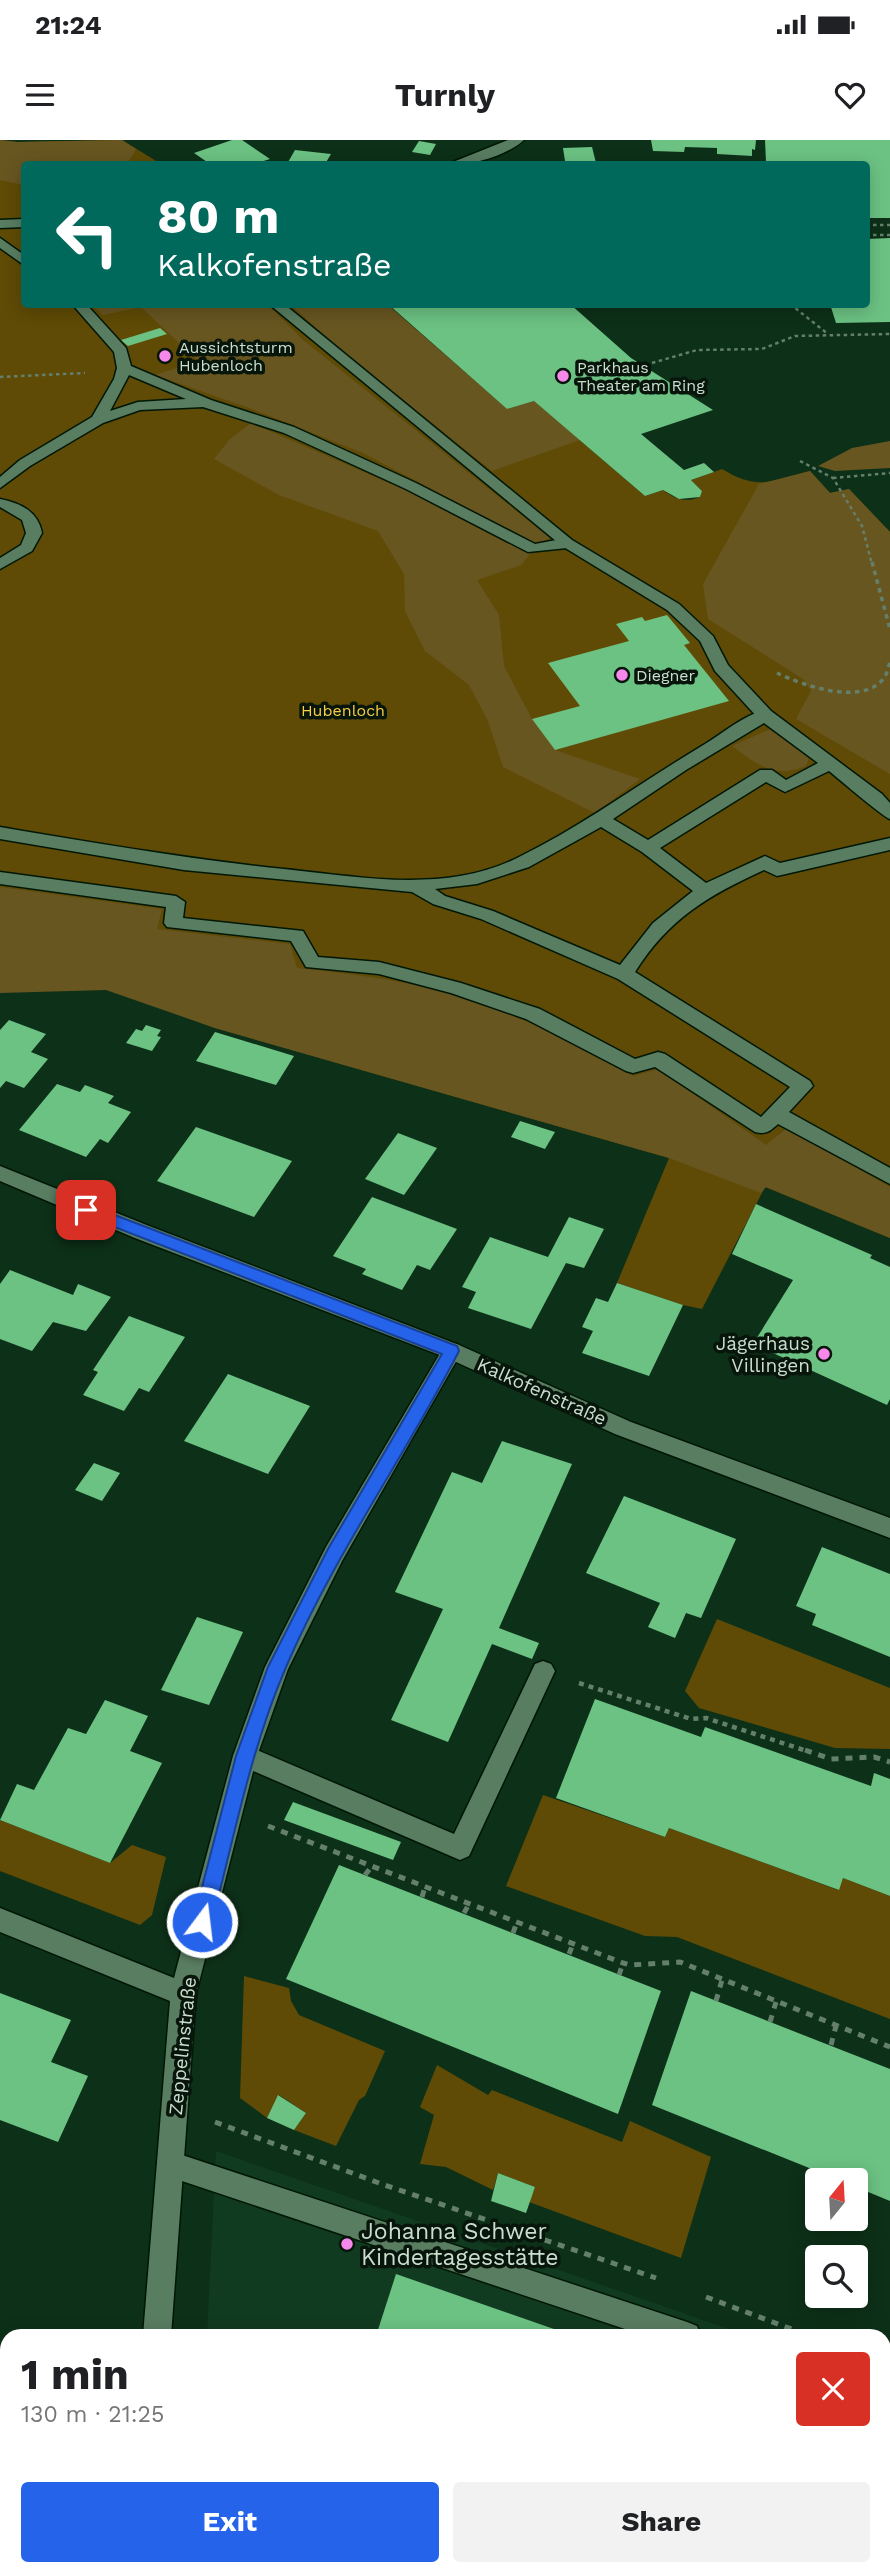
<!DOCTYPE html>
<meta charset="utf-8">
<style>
body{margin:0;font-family:"Work Sans",sans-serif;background:#f2f2f2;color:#202124;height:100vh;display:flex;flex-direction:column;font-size:26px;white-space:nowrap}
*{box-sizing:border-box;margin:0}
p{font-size:23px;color:#757577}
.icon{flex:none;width:38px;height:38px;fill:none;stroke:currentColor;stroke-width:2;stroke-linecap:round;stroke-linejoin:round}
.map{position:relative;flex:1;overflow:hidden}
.drawer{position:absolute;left:0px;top:2189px;width:891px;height:247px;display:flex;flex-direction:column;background:#fff;border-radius:21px 21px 0 0;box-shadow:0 4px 18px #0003}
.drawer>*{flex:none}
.hud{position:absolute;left:21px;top:21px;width:849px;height:147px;border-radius:7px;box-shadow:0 4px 18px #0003;background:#00695c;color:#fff;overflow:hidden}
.needle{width:46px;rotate:18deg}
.controls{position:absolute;left:805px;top:2028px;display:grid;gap:14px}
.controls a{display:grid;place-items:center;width:63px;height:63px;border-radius:7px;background:#fff;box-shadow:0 4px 18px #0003;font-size:35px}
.pin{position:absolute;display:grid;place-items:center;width:60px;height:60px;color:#fff;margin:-30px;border-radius:14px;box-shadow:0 4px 10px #0006}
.me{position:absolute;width:77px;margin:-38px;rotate:15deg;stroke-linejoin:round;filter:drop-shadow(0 0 5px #0008)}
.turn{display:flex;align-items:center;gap:24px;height:147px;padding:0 21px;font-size:32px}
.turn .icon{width:91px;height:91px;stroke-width:2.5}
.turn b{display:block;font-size:49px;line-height:60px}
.round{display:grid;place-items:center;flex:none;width:74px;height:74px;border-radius:7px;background:#f2f2f2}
.summary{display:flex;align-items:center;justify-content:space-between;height:119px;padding:0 21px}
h1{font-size:42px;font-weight:700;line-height:52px}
.button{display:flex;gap:14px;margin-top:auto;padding:14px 21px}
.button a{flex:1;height:80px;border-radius:7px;background:#2563eb;color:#fff;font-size:28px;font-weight:700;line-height:80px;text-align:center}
.button a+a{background:#f2f2f2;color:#202124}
.status{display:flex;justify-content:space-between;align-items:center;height:49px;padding:0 35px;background:#fff;direction:ltr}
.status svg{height:19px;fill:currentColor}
header{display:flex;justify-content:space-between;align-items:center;height:91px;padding:0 21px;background:#fff;font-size:32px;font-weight:700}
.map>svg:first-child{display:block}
.built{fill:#113b20}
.green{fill:#5f4b06}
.forest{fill:#685621}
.building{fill:#6cc283}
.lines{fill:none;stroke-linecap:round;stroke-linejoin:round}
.lane-casing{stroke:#001706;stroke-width:3}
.street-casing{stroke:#001706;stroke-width:3}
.secondary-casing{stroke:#001706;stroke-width:3}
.path-far3{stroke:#64806c;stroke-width:2.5;stroke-dasharray:3.5 3.5;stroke-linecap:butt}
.path-far2{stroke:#64806c;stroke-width:3.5;stroke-dasharray:4.5 4.5;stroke-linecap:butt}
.path-far1{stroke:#64806c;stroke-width:4.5;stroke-dasharray:5 5;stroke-linecap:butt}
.path{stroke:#64806c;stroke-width:5;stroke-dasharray:7 7;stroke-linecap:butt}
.lane{fill:#597d61;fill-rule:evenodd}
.street{fill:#597d61;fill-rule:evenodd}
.secondary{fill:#597d61;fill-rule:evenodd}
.route{fill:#2563eb;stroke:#184099;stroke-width:2}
.poi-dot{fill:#f788eb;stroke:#07150a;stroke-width:2.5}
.labels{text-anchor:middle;stroke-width:7;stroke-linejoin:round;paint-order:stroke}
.far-poi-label{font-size:16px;fill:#cadece;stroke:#07150a;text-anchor:start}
.far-park-label{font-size:16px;fill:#f7cd44;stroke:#07150a}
.poi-label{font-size:19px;fill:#cadece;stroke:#07150a;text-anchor:end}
.street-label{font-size:19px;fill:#cadece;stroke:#07150a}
.near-poi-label{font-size:23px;fill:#cadece;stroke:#07150a;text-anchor:start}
</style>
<div class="status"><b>21:24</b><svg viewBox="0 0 49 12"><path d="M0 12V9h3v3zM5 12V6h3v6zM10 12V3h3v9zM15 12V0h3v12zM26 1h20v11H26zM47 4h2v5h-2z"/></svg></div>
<header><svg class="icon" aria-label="menu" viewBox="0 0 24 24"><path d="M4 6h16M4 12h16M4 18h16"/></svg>Turnly<svg class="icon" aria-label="heart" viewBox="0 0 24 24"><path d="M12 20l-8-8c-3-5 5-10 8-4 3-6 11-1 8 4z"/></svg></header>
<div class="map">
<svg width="890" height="2435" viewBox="0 0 890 2435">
<rect width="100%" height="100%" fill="#0d3018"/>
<g class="built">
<polygon points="216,2011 749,2196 207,2196"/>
<polygon points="884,2243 890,2245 890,2435 195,2435 195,2429 884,2429"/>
</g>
<g class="green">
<path d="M 0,0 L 17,2 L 122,0 L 161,24 L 24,24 L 24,164 L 388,165 L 507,269 L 534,261 L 645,356 L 663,350 C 675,359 685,363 700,357 L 702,351 L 691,340 L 722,329 C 758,351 772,341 810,331 L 830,353 L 849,349 L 890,392 L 890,1098 L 765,1047 L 702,1169 L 683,1165 L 617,1143 L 669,1018 L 215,888 L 0,810 Z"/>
<polygon points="717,1479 890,1548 890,1609 835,1608 699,1568 685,1551"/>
<polygon points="543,1655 665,1697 669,1688 838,1750 843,1738 890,1756 890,1879 677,1797 645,1796 506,1746"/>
<polygon points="0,1680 110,1723 132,1705 166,1717 152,1775 140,1785 0,1731"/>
<polygon points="244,1836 289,1848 291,1861 299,1875 385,1911 365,1956 359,1960 336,2006 294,1990 306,1973 279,1955 267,1978 240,1958"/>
<polygon points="437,1925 488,1955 492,1950 622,2002 630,1981 711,2017 681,2118 529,2062 535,2047 498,2033 493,2050 446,2027 420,2024 434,1975 420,1967"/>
</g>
<g class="forest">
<polygon points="0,0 17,2 122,0 136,9 127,24 24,24 24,45 0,40"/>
<polygon points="92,165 268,165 302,199 550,398 536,404 363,313 252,269 155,235 198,221 141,167 103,175"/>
<polygon points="291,165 388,165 507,269 534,261 580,300 492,331 343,212"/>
<polygon points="251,283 410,352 505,402 532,412 521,425 477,440 499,475 504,526 532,579 555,610 640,639 595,673 503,627 488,581 469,545 425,511 405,471 404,434 378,391 279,355 214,319 230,299"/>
<polygon points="890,301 890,328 835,331 818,326 852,308"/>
<polygon points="810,331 830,353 849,349 890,392 890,634 796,579 811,551 803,539 708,479 703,444 759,344"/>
<path d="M 770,589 L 810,615 L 806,626 C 775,639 756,624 732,606 Z"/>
<path d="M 0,747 L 162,769 L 157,789 L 290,804 L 297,828 C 345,833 392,839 439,850 C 508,868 572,902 634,936 L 658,929 L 766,1005 L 787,988 L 890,1047 L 890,1098 L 766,1047 L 761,1053 L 669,1018 L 215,888 L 106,850 L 0,853 Z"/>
</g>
<g class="building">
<polygon points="232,0 242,0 270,19 254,24 210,24 194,13"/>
<polygon points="651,0 756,0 755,10 752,9 752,16 717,14 717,8 685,7 684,12 653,11"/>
<polygon points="765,0 890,0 890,78 866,78 866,24 747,24 747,21 766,22"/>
<polygon points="419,1 436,4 430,15 412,12"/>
<polygon points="592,7 596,23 565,21 563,8"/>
<polygon points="295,10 331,14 325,24 287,24"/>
<polygon points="890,98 890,182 836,183 830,164 866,164 866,99"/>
<polygon points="388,164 570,164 631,218 713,270 641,294 684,330 704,323 714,332 691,340 702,351 700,357 679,359 663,350 645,356 534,261 507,269"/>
<polygon points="160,188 167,194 128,206 121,200"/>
<polygon points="667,475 690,503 684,505 729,561 555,610 532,579 580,566 548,523 629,501 616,484 642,477 645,481"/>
<polygon points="9,880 46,894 31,912 48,919 24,948 6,941 0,948 0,890"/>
<polygon points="146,885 161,890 157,896 161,897 152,911 126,903 136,889 142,891"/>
<polygon points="215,892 294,916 276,945 196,921"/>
<polygon points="57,944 80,952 85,945 114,956 108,963 131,972 108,1003 100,999 86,1017 19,990"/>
<polygon points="520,981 555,992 545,1009 511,997"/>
<polygon points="196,987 292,1021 254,1077 157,1041"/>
<polygon points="398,993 437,1008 404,1055 365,1039"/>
<polygon points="372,1057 457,1089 430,1130 417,1125 402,1150 362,1134 366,1129 333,1116"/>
<polygon points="756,1064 872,1115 870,1118 890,1127 890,1259 887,1265 753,1204 793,1140 732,1114"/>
<polygon points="569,1077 604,1089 584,1128 566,1123 531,1189 468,1168 476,1152 462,1147 490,1097 548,1117"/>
<polygon points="10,1130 73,1155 78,1144 111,1157 86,1191 53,1182 32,1211 0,1199 0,1144"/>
<polygon points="617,1143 683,1165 649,1236 582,1213 593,1191 582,1187 596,1158 608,1162"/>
<polygon points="129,1176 185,1197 149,1252 139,1248 124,1271 83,1255 98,1232 93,1230"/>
<polygon points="228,1234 310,1266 268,1334 184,1301"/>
<polygon points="502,1301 572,1324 499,1488 539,1503 532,1519 492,1504 448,1602 391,1580 443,1469 395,1452 452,1332 482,1343"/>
<polygon points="94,1323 120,1333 102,1361 75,1350"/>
<polygon points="624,1356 736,1399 701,1478 686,1473 675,1498 648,1487 660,1463 586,1433"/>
<polygon points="822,1407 890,1434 890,1517 812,1485 816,1474 796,1466"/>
<polygon points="197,1477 243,1492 209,1565 161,1550"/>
<polygon points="595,1559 701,1597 705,1587 871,1646 874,1633 890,1639 890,1756 843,1738 839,1750 669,1688 665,1697 556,1658"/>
<polygon points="105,1560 148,1576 130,1611 162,1623 110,1723 0,1680 17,1644 34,1650 68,1588 86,1594"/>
<polygon points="293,1662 401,1702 393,1720 284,1680"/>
<polygon points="339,1725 661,1851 618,1974 286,1839"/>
<polygon points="691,1851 890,1929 890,2061 856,2047 856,2040 839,2040 652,1965"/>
<polygon points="0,1853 71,1880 51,1922 88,1936 58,2002 0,1980"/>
<polygon points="278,1955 306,1973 294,1990 267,1978"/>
<polygon points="498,2033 535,2047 526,2073 491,2061"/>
<polygon points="396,2134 574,2196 376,2196"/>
<polygon points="884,2303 890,2305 890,2435 858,2435 842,2429 884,2429"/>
<polygon points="0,2369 7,2372 7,2429 29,2429 26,2435 0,2435"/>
<polygon points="400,2429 452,2429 450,2435 415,2435"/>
</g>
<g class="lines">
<g class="lane-casing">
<g id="lane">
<path d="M 508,0 L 524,0 C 506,16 471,26 448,24 Z"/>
<polygon points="269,164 284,164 572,400 679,464 713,496 728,525 771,571 773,575 771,579 759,579 715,531 700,501 667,470 562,406"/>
<polygon points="543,1521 551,1524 555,1531 469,1716 460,1720 237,1624 233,1616 237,1608 245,1605 454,1694 535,1524"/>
<polygon points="170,2011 687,2182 697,2186 701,2196 646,2196 170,2037 161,2033 157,2024 161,2015"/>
<polygon points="884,2248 890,2250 890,2278 884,2276"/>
</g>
</g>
<g class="street-casing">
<g id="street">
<polygon points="24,79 24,87 0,88 0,80"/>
<polygon points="0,98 24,115 24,125 0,108"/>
<path d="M 72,164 L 86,164 L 126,208 L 131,226 L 211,260 L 294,287 L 416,343 L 535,404 L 567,398 L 575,403 L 567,408 L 528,412 L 406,349 L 284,293 L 203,267 L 140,270 L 103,283 L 30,326 L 0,348 L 0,337 L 20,320 L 92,277 L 114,239 L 117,228 L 114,212 ZM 129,235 L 186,259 L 138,262 L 110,271 Z"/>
<path d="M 0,359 C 20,363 38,371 42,393 L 32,411 L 0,429 L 0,418 L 21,405 L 26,393 L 22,380 L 0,367 Z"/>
<path d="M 765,570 L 771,571 L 882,654 L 890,663 L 890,679 C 883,677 839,639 829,631 L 785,652 L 766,642 L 660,708 L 706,743 L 765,716 L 780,723 L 890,698 L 890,710 L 777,736 L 764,730 C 709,755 668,779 635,832 L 810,941 L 813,946 L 789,972 L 890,1028 L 890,1044 L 778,984 C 770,991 766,995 755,992 L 655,927 L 633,933 L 626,931 L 526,879 L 451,853 L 379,834 L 306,827 L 291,801 L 167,787 L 164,783 L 166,767 L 0,744 L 0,732 L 176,756 L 185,762 L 183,778 L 303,791 L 318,817 L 379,822 L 461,843 L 540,869 L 635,919 L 658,912 L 665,914 L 761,977 L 790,947 L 618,839 L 481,779 L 433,764 L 412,752 L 184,730 L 0,699 L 0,687 C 95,703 188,719 284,729 C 360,737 448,754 519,717 C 584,685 643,641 705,604 C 723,593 744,575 765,570 ZM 764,583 L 818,623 L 786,640 L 772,630 L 760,630 L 648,700 L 613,679 L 686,630 ZM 601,687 L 642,712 L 693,751 L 653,783 L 620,825 L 493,771 L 445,756 L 435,749 L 477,744 L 529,727 Z"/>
<polygon points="452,1203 459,1205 462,1211 342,1421 288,1529 257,1616 196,1854 171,2196 143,2196 170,1861 0,1792 0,1768 174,1838 233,1616 265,1527 326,1407 445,1205"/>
<rect x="123" y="2429" width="30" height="6"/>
</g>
</g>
<g class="secondary-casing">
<polygon id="secondary" points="0,1026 149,1086 459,1205 631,1282 890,1378 890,1398 615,1294 445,1217 135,1098 0,1041"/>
</g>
<g class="path-far3">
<polyline points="866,85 890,85"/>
<polyline points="866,95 890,95"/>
<polyline points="790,164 828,194"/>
<polyline points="652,223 697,210 762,209 795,196 890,194"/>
<polyline points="0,237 85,233"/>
<polyline points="800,321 833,338 862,386 872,424"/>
<polyline points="833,338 890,333"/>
</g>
<g class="path-far2">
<polyline points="872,422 890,489"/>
<path d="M 777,533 C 803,545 862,567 884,538 C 887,534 888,527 890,522"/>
</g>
<polyline class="path-far1" points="579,1543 691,1579 706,1578 810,1612"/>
<g class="path">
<polyline points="805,1610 831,1619 874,1617 890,1622"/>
<polyline points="268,1686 623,1823 631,1825 680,1822 890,1907"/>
<polyline points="365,1735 372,1726"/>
<polyline points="422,1757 425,1747"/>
<polyline points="464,1773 469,1764"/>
<polyline points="513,1793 517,1782"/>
<polyline points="569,1814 573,1804"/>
<polyline points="619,1835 623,1823"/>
<polyline points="716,1861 722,1840"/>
<polyline points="770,1882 776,1862"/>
<polyline points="831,1905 836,1886"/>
<polyline points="215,1982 379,2043 656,2138"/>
<polyline points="706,2157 810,2196"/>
</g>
<use href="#lane" class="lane"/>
<use href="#street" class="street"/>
<use href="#secondary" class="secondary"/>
</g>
<path class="route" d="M 86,1064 L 457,1206 L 459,1211 C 404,1318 333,1417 286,1527 C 251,1608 234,1697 212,1782 L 209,1789 L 202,1791 L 195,1789 L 193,1782 L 236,1616 L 268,1527 L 328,1409 L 442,1214 L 81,1074 L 79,1070 Z"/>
<g class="poi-dot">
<circle cx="165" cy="216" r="7"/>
<circle cx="563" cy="236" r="7"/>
<circle cx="622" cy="535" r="7"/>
<circle cx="824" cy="1214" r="7"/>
<circle cx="347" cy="2104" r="7"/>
</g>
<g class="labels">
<g class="far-poi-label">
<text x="179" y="213">Aussichtsturm<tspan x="179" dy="18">Hubenloch</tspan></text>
<text x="577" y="233">Parkhaus<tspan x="577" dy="18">Theater am Ring</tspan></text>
<text x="636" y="541">Diegner</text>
</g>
<g class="far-park-label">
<text x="343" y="576">Hubenloch</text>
</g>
<g class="poi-label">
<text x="810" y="1210">Jägerhaus<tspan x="810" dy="22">Villingen</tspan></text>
</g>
<g class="street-label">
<text transform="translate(542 1251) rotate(24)" y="7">Kalkofenstraße</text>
<text transform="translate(182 1906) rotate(-84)" y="7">Zeppelinstraße</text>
</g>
<g class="near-poi-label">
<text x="361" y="2099">Johanna Schwer<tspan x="361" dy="26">Kindertagesstätte</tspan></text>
</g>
</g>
</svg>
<div class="controls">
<a><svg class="needle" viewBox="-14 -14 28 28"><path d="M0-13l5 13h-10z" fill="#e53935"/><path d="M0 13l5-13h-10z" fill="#757577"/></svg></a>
<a><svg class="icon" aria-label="search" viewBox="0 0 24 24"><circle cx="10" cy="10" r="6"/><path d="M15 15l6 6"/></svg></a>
</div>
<div class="pin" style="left:86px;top:1070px;background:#d93025"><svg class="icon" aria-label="arrive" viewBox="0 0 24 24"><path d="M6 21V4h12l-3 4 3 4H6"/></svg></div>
<svg class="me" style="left:202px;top:1782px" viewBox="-20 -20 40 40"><circle r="17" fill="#2563eb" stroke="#fff" stroke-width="3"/><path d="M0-11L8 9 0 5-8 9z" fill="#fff"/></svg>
<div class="hud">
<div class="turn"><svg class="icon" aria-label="left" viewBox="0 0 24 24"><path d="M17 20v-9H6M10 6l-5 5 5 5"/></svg><div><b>80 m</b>Kalkofenstraße</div></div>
</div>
<section class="drawer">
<div class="summary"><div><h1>1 min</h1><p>130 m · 21:25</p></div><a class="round" style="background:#d93025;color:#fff"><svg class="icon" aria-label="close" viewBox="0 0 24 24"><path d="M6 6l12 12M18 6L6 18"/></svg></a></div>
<div class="button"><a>Exit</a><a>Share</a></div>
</section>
</div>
